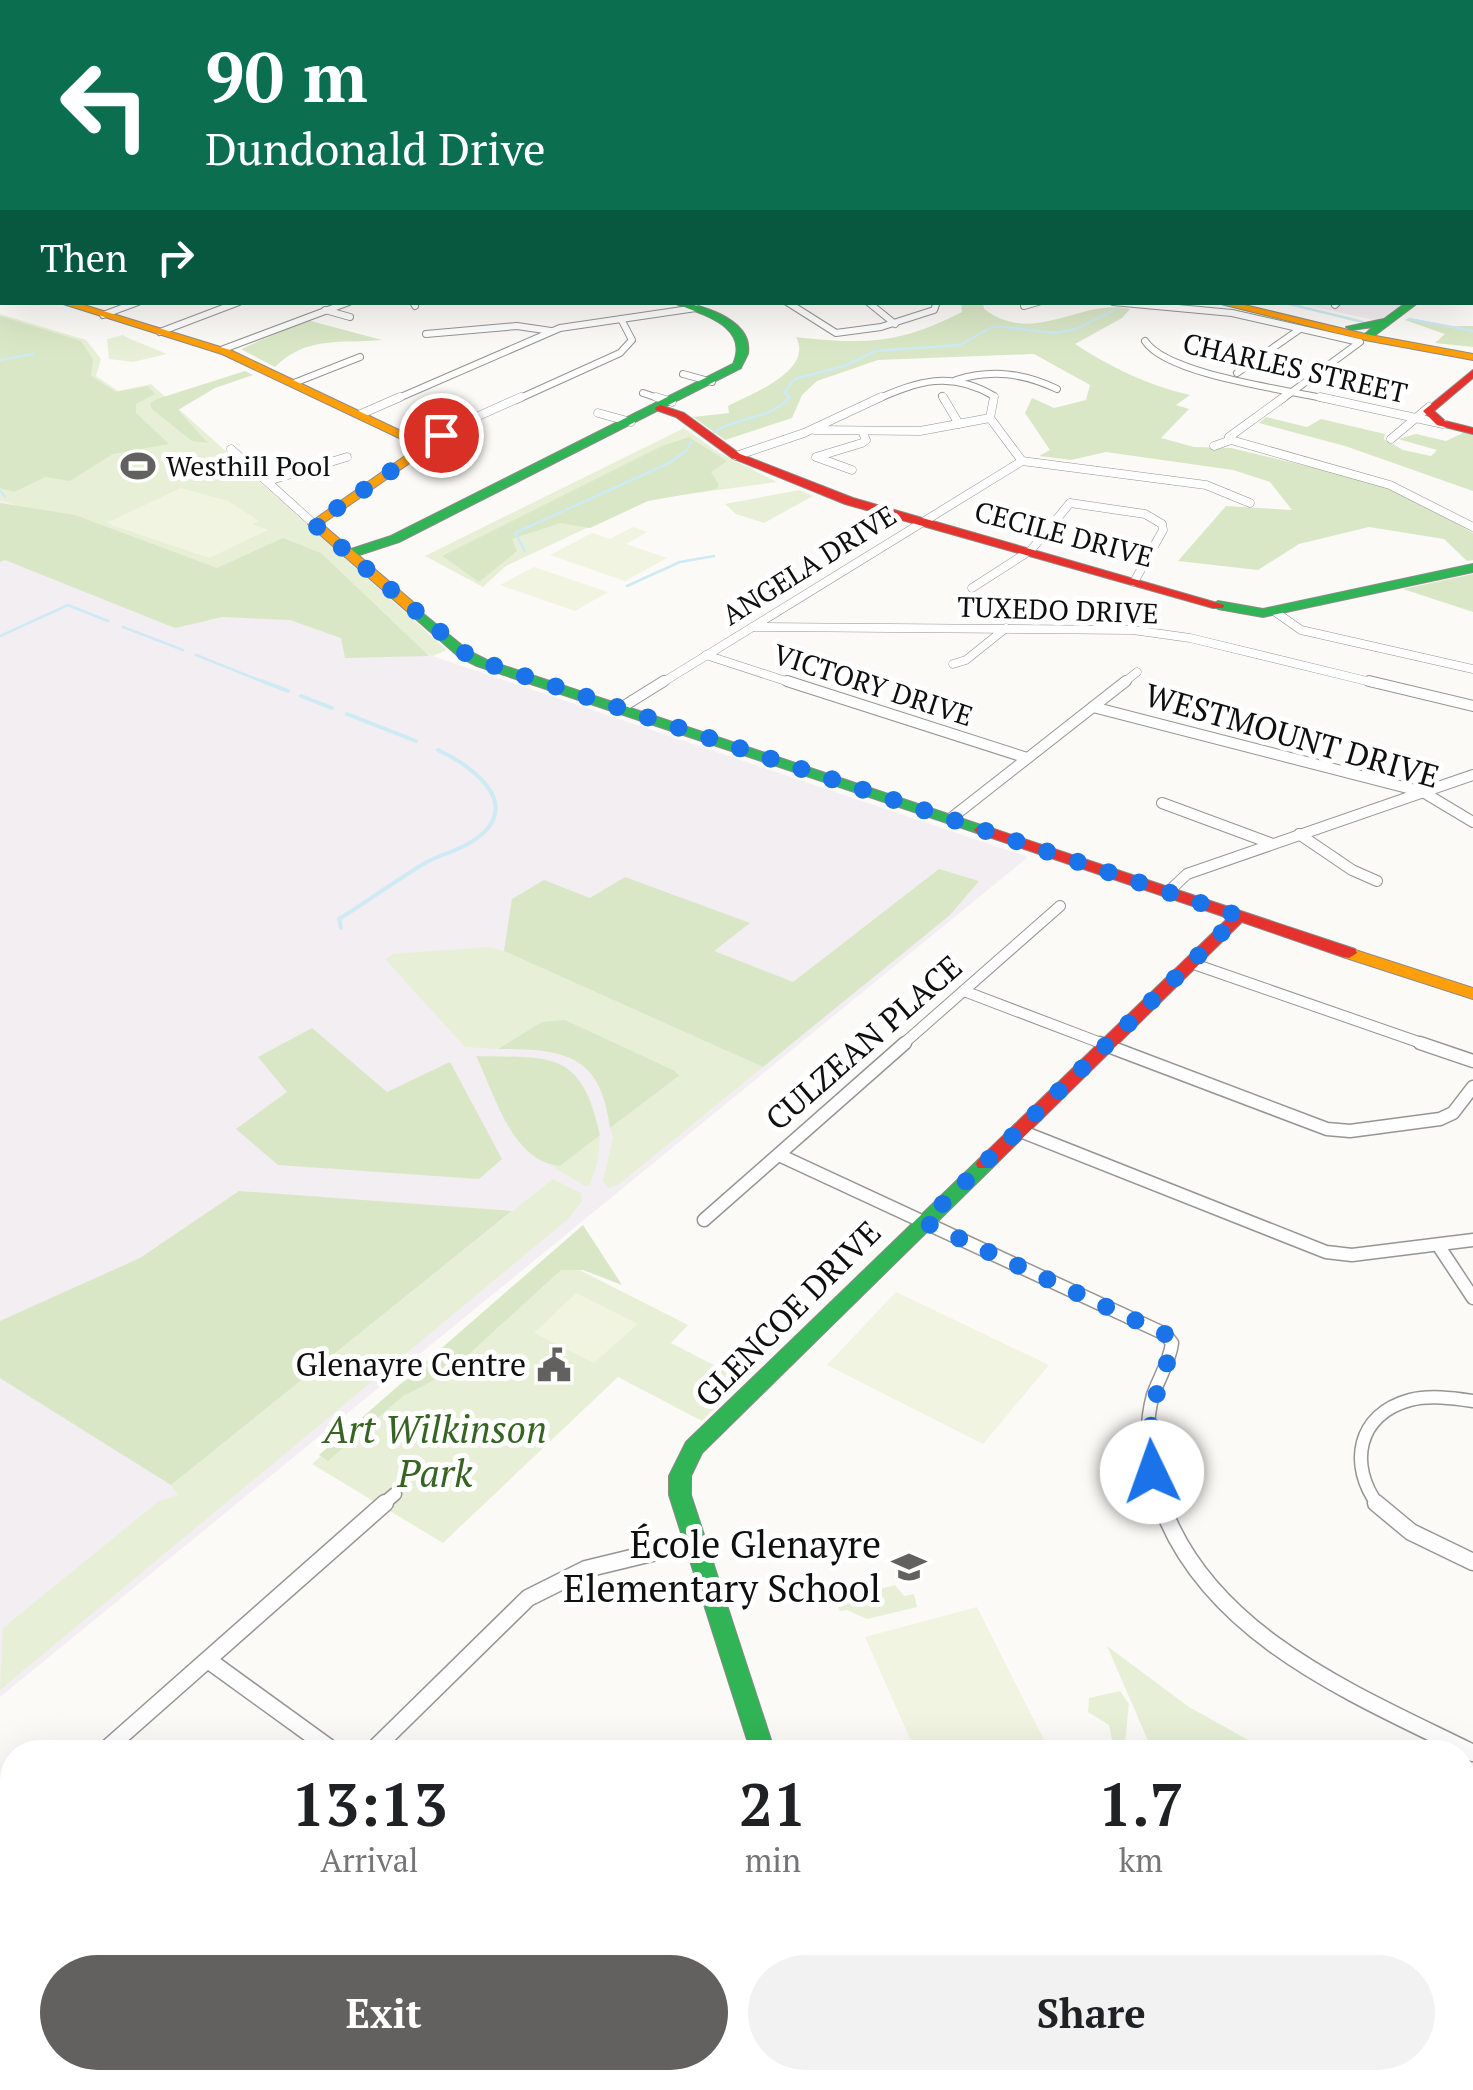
<!DOCTYPE html>
<meta charset="utf-8">
<style>
body{margin:0;font-family:"PT Serif",serif;background:#f2f2f2;color:#202124;height:100vh;display:flex;flex-direction:column;font-size:38px;white-space:nowrap}
*{box-sizing:border-box;margin:0}
p{font-size:32px;color:#757577}
.icon{flex:none;width:55px;height:55px;fill:none;stroke:currentColor;stroke-width:2;stroke-linecap:round;stroke-linejoin:round}
.map{position:relative;flex:1;overflow:hidden}
.details{position:absolute;left:0px;top:1740px;width:1475px;height:350px;display:flex;flex-direction:column;background:#fff;border-radius:40px 40px 0 0;box-shadow:0 10px 40px #0002}
.details>*{flex:none}
.top-card{position:absolute;left:0px;top:0px;width:1475px;height:305px;box-shadow:0 10px 40px #0002;background:#0b6e4f;color:#fff;overflow:hidden}
.pin{position:absolute;display:grid;place-items:center;width:85px;height:85px;color:#fff;margin:-42px;border:5px solid #fff;border-radius:50%;box-shadow:0 2px 10px #0007}
.me{position:absolute;width:110px;margin:-55px;rotate:357deg;stroke-linejoin:round;filter:drop-shadow(0 0 8px #0008)}
.turn{display:flex;align-items:center;gap:35px;height:210px;padding:0 40px;font-size:45px}
.turn .icon{width:130px;height:130px;stroke-width:2.5}
.turn b{display:block;font-size:70px;line-height:85px}
.then{display:flex;align-items:center;height:95px;padding:0 40px;background:#0003;gap:20px;font-size:38px}
.eta{display:flex;justify-content:space-evenly;align-items:center;height:170px;text-align:center}
.eta b{font-size:60px;font-weight:600;line-height:70px}
.primary-button{display:flex;gap:20px;margin-top:auto;padding:20px 40px}
.primary-button a{flex:1;height:115px;border-radius:60px;background:#626160;color:#fff;font-size:40px;font-weight:600;line-height:115px;text-align:center}
.primary-button a+a{background:#f2f2f2;color:#202124}
.map>svg:first-child{display:block}
.industrial{fill:#f2eef1}
.green{fill:#e7f0d7}
.forest{fill:#d9e7c6}
.pitch{fill:#f0f4e1}
.water{fill:#ceeaf4}
.lines{fill:none;stroke-linecap:round;stroke-linejoin:round}
.stream-far2{stroke:#ceeaf4;stroke-width:2.5}
.stream-far1{stroke:#ceeaf4;stroke-width:4}
.stream{stroke:#ceeaf4;stroke-width:5}
.street-far4-casing{stroke:#959593;stroke-width:8}
.street-far3-casing{stroke:#959593;stroke-width:9}
.street-far2-casing{stroke:#959593;stroke-width:12}
.street-far1-casing{stroke:#959593;stroke-width:15}
.street-casing{stroke:#959593;stroke-width:19}
.fast-casing{stroke:#8c8b8a;stroke-width:2}
.slow-casing{stroke:#8c8b8a;stroke-width:2}
.jam-casing{stroke:#8c8b8a;stroke-width:2}
.street-far4{stroke:#fefefe;stroke-width:6}
.street-far3{stroke:#fefefe;stroke-width:8}
.street-far2{stroke:#fefefe;stroke-width:10}
.street-far1{stroke:#fefefe;stroke-width:12}
.street{stroke:#fefefe;stroke-width:16}
.fast{fill:#30b455;fill-rule:evenodd}
.slow{fill:#ff9f0a;fill-rule:evenodd}
.jam{fill:#e5322d;fill-rule:evenodd}
.route{stroke:#1a73e8;stroke-width:18;stroke-dasharray:0 32.4}
.labels{text-anchor:middle;stroke-width:10;stroke-linejoin:round;paint-order:stroke}
.far-street-label{font-size:28px;fill:#0f0f0f;stroke:#fff}
.far-poi-label{font-size:28px;fill:#0f0f0f;stroke:#fff;text-anchor:start}
.street-label{font-size:32px;fill:#0f0f0f;stroke:#fff}
.poi-label{font-size:32px;fill:#0f0f0f;stroke:#fff;text-anchor:end}
.near-park-label{font-size:38px;font-style:italic;fill:#376423;stroke:#fff}
.near-poi-label{font-size:38px;fill:#0f0f0f;stroke:#fff;text-anchor:end}
</style>
<div class="map">
<svg width="1473" height="2090" viewBox="0 0 1473 2090">
<rect width="100%" height="100%" fill="#fbfaf6"/>
<g class="industrial">
<polygon points="1297,303 1405,303 1379,321"/>
<polygon points="0,500 441,659 1028,857 0,1697"/>
</g>
<g class="green">
<polygon points="0,314 86,340 101,359 96,376 118,391 151,384 447,650 433,656 0,500"/>
<polygon points="123,335 128,338 167,354 133,362 109,359 107,339"/>
<polygon points="684,428 718,452 777,482 646,500 506,566 483,587 425,556"/>
<polygon points="800,490 813,496 764,523 736,514 725,504"/>
<polygon points="489,947 504,951 763,1067 618,1185 608,1188 603,1181 613,1138 610,1128 678,1077 542,1022 498,1049 465,1047 385,959 393,954"/>
<polygon points="600,1135 598,1160 590,1185 585,1186 550,1165 560,1166"/>
<polygon points="553,1179 581,1193 582,1201 568,1219 0,1690 3,1628 159,1501 178,1495 171,1485"/>
<polygon points="552,1256 688,1325 671,1343 743,1380 702,1421 618,1377 443,1543 312,1464"/>
<polygon points="895,1585 904,1596 914,1594 917,1607 867,1619 847,1610 840,1611 835,1601"/>
<polygon points="1107,1646 1189,1707 1270,1752 1153,1752"/>
<polygon points="1120,1691 1129,1704 1125,1743 1112,1740 1109,1725 1088,1712 1089,1698"/>
</g>
<g class="forest">
<path d="M 961,303 L 983,303 L 984,309 C 1035,347 1080,298 1130,309 L 1122,318 L 1075,344 C 1112,368 1147,385 1190,395 L 1176,405 L 1189,409 L 1161,438 L 1194,447 L 1231,448 L 1352,477 L 1401,493 L 1473,533 L 1473,560 L 1467,561 L 1444,539 L 1369,527 L 1299,544 L 1258,570 L 1178,561 L 1226,506 L 1292,510 L 1270,482 L 1233,470 L 1106,452 L 1071,460 L 1039,456 L 1050,450 L 1025,413 L 1032,398 L 1054,408 L 1086,400 L 1090,385 L 1034,354 L 878,360 L 817,381 L 802,395 L 792,418 L 725,440 L 693,417 L 729,413 L 728,406 C 751,394 814,371 796,337 C 866,345 899,344 962,312 Z"/>
<polygon points="0,316 81,341 93,359 91,376 116,392 148,386 155,394 136,404 136,413 169,444 113,454 70,481 45,477 14,492 0,488"/>
<polygon points="1409,318 1451,326 1473,326 1473,347 1435,343 1445,334 1405,320"/>
<path d="M 307,320 L 382,340 C 343,344 307,335 275,367 L 241,349 Z"/>
<polygon points="245,371 253,375 215,388 178,410 208,443 192,441 152,409 150,403 157,399"/>
<polygon points="1266,417 1307,427 1321,419 1385,434 1384,439 1403,450 1431,456 1437,450 1398,439 1416,434 1446,441 1465,432 1473,435 1473,491 1345,446 1259,423"/>
<polygon points="689,437 727,461 711,472 719,485 716,489 648,501 590,528 560,523 512,539 517,551 479,582 442,556 662,446"/>
<polygon points="0,503 75,515 217,568 283,538 321,553 429,656 345,658 341,638 290,620 222,617 175,628 5,560 0,562"/>
<polygon points="1473,574 1473,612 1403,589"/>
<polygon points="939,869 979,881 950,915 763,1067 504,951 512,899 544,880 590,898 625,877 750,923 714,951 793,982"/>
<path d="M 565,1020 L 675,1071 L 679,1076 L 610,1128 C 601,1054 564,1049 498,1049 L 542,1022 Z"/>
<polygon points="312,1028 387,1092 450,1062 502,1159 479,1179 278,1165 236,1129 287,1092 258,1057"/>
<path d="M 476,1056 C 553,1058 581,1050 600,1135 L 560,1166 C 511,1161 495,1094 476,1056 Z"/>
<polygon points="239,1191 512,1211 171,1485 0,1378 0,1321 140,1258"/>
<polygon points="583,1225 622,1285 583,1270 561,1270 448,1373 403,1396 328,1461 319,1455"/>
</g>
<g class="pitch">
<polygon points="181,488 228,501 259,521 252,524 268,530 209,558 106,523"/>
<polygon points="633,527 647,532 626,544 667,558 625,581 550,555 592,533 610,539"/>
<polygon points="534,567 608,592 575,611 500,585"/>
<polygon points="896,1292 1049,1365 983,1444 827,1365"/>
<polygon points="576,1293 638,1324 594,1363 534,1333"/>
<polygon points="977,1607 1050,1752 916,1752 865,1637"/>
</g>
<polygon class="water" points="0,0 1473,0 1473,21 1472,2 2,2 0,164"/>
<g class="lines">
<g class="stream-far2">
<polyline points="1281,302 1363,322"/>
<polyline points="1409,319 1473,331"/>
<polyline points="0,360 33,354"/>
<path d="M 714,432 C 740,415 769,421 790,397 L 784,393 L 795,379 L 844,366 L 876,351 L 960,345 L 994,326 L 1055,333 L 1076,329 L 1116,309"/>
<polyline points="0,490 5,497"/>
<polyline points="525,551 515,533 669,463 687,450 691,442"/>
<polyline points="627,586 680,562 714,556"/>
<polyline points="123,627 183,650"/>
<polyline points="0,636 68,605 108,621"/>
<polyline points="196,655 269,684"/>
</g>
<g class="stream-far1">
<polyline points="262,681 288,691"/>
<polyline points="301,696 332,708"/>
<polyline points="347,714 416,741"/>
<path d="M 341,928 L 339,919 C 368,901 395,881 425,863 C 439,855 454,852 468,844 C 527,810 479,769 438,750"/>
</g>
<polyline class="stream" points="1462,2007 1473,2015"/>
<g class="street-far4-casing">
<g id="street-far4">
<polyline points="413,302 415,306"/>
<polyline points="787,302 836,333 881,327 934,310 937,302"/>
<polyline points="868,302 895,324"/>
<polyline points="1113,302 1232,313 1359,342"/>
<polyline points="1335,305 1338,302"/>
<polyline points="1024,306 1038,302"/>
<polyline points="325,310 350,317"/>
<polyline points="103,315 138,302"/>
<polyline points="160,332 239,302"/>
<polyline points="426,334 517,326 551,331"/>
<path d="M 1145,341 C 1167,375 1289,390 1332,400"/>
<polyline points="221,350 349,302"/>
<polyline points="1237,373 1300,329"/>
<polyline points="683,374 712,382"/>
<path d="M 956,380 C 992,369 1023,373 1057,389"/>
<polyline points="294,383 360,357"/>
<polyline points="643,393 664,400"/>
<polyline points="942,396 944,400"/>
<polyline points="394,400 560,328 696,308"/>
<polyline points="516,400 620,353 632,340 621,319"/>
<path d="M 875,400 C 919,381 950,370 994,396 L 993,400"/>
<polyline points="1281,400 1360,342"/>
</g>
</g>
<g class="street-far3-casing">
<g id="street-far3">
<polyline points="656,397 672,402"/>
<polyline points="943,397 959,424"/>
<polyline points="994,397 990,418 1022,461"/>
<polyline points="1320,397 1443,424"/>
<polyline points="598,413 631,422"/>
<polyline points="361,414 400,397"/>
<polyline points="815,430 920,431 990,418"/>
<polyline points="1391,439 1429,407"/>
<polyline points="1231,440 1390,485 1473,527"/>
<polyline points="1231,440 1229,437 1284,397"/>
<polyline points="418,443 521,397"/>
<polyline points="1214,446 1231,440"/>
<polyline points="231,449 314,524"/>
<polyline points="736,456 804,433 881,397"/>
<polyline points="1022,461 1206,485 1250,503"/>
<polyline points="852,470 816,457 862,443 866,440 862,431"/>
<polyline points="268,481 347,457"/>
<polyline points="972,588 1031,550 1070,503 1145,514 1162,524 1163,530 1134,582"/>
<polyline points="1274,611 1301,630 1473,669"/>
<polyline points="753,627 1133,630 1190,638 1379,684"/>
<polyline points="706,655 795,684"/>
<polyline points="953,664 966,660 1006,628"/>
<polyline points="660,684 1022,461"/>
<polyline points="1122,684 1137,672"/>
</g>
</g>
<g class="street-far2-casing">
<g id="street-far2">
<polyline points="787,681 1027,758"/>
<polyline points="1369,681 1473,706"/>
<polyline points="1093,707 1423,792 1473,822"/>
<polyline points="619,709 664,681"/>
<polyline points="1162,803 1270,843"/>
<polyline points="950,819 1126,681"/>
<polyline points="1299,834 1352,870 1377,881"/>
<polyline points="1168,892 1187,874 1473,775"/>
<polyline points="1191,963 1427,1045"/>
<polyline points="964,991 1106,1045"/>
<polyline points="902,1045 1060,906"/>
</g>
</g>
<g class="street-far1-casing">
<g id="street-far1">
<polyline points="1100,1043 1327,1129 1350,1131 1440,1119 1453,1113 1473,1087"/>
<polyline points="1420,1043 1473,1061"/>
<polyline points="1018,1130 1326,1252 1352,1255 1473,1240"/>
<path d="M 779,1155 L 1165,1334 L 1172,1343 C 1170,1361 1159,1378 1153,1395 C 1143,1431 1149,1471 1161,1505"/>
<polyline points="704,1220 905,1043"/>
<polyline points="1438,1245 1473,1298"/>
<polyline points="382,1505 395,1494"/>
<path d="M 1378,1505 C 1348,1465 1357,1414 1410,1400 C 1430,1395 1452,1398 1473,1401"/>
</g>
</g>
<g class="street-casing">
<g id="street">
<path d="M 1161,1503 C 1208,1636 1356,1695 1473,1753"/>
<polyline points="1376,1503 1411,1532 1473,1562"/>
<polyline points="208,1660 335,1752"/>
<polyline points="103,1752 385,1503"/>
<polyline points="371,1752 528,1598 586,1569 693,1543"/>
<polyline points="0,1843 12,1832"/>
<polyline points="164,2078 180,2090"/>
<polyline points="592,2078 610,2090"/>
<polyline points="1304,2078 1324,2090"/>
<polyline points="1195,2090 1202,2078"/>
</g>
</g>
<g class="fast-casing">
<g id="fast">
<path d="M 672,302 C 697,302 753,319 748,353 C 748,355 741,367 741,368 L 399,542 L 353,557 L 345,557 L 345,551 L 391,536 L 733,364 C 751,324 698,314 672,302 Z"/>
<polygon points="1407,302 1419,302 1374,336 1365,334 1373,327 1351,330 1346,327 1384,319"/>
<polygon points="1473,564 1473,572 1263,617 1218,609 1212,605 1218,601 1263,609"/>
<polygon points="415,607 469,651 487,660 987,827 990,830 987,833 977,833 477,666 459,657 410,614 410,608"/>
<polygon points="985,1158 992,1160 994,1164 992,1168 702,1453 691,1476 691,1495 775,1752 751,1752 669,1495 669,1476 686,1442 978,1160"/>
<polygon points="853,2078 881,2078 885,2090 857,2090"/>
</g>
</g>
<g class="slow-casing">
<g id="slow">
<polygon points="57,302 74,302 230,350 422,441 424,443 414,460 322,524 420,608 420,614 410,614 308,524 405,456 412,444 222,354"/>
<polygon points="1213,302 1232,302 1365,334 1473,354 1473,360 1365,340"/>
<polygon points="1349,948 1473,988 1473,999 1343,957 1341,953 1343,949"/>
</g>
</g>
<g class="jam-casing">
<g id="jam">
<polygon points="1473,255 1473,262 1472,262 1472,255"/>
<polygon points="1473,370 1473,378 1434,411 1445,421 1473,428 1473,434 1437,425 1423,411"/>
<polygon points="660,405 684,413 740,454 853,498 1224,605 1223,608 1213,608 845,504 732,458 676,417 656,410 655,408"/>
<polygon points="982,825 1355,949 1357,953 1349,958 1343,957 1242,922 992,1168 978,1168 976,1164 978,1160 1228,918 977,833 974,830 977,827"/>
</g>
</g>
<use href="#street-far4" class="street-far4"/>
<use href="#street-far3" class="street-far3"/>
<use href="#street-far2" class="street-far2"/>
<use href="#street-far1" class="street-far1"/>
<use href="#street" class="street"/>
<use href="#fast" class="fast"/>
<use href="#slow" class="slow"/>
<use href="#jam" class="jam"/>
</g>
<g class="lines">
<path class="route" d="M 441,435 L 418,443 L 410,458 L 314,524 L 471,658 L 1239,916 L 924,1222 L 1165,1334 L 1172,1344 L 1171,1353 C 1154,1395 1146,1426 1152,1472"/>
</g>
<defs>
<g id="stadium-bare" transform="scale(2.7)"><path d="M0-5a6.5 5 0 1 0 0 10a6.5 5 0 1 0 0-10ZM-3.5-1.8h7v3.6h-7Z" fill="#626160" stroke="#fff" stroke-width="2.5" paint-order="stroke"/></g>
<g id="civic-bare" transform="scale(2.7)"><path d="M-.6-6.5H3V-4.5H.6V-3L4-1V1h2V6H-6V1h2V-1L-.6-3ZM-1.2 2.5V6h2.4V2.5Z" fill="#626160" stroke="#fff" stroke-width="2.5" paint-order="stroke"/></g>
<g id="school-bare" transform="scale(2.7)"><path d="M0-5L7-2L0 1L-7-2ZM-4 1L0 2.5L4 1V4Q0 6-4 4Z" fill="#626160" stroke="#fff" stroke-width="2.5" paint-order="stroke"/></g>
</defs>
<g fill-rule="evenodd">
<use href="#stadium-bare" x="138" y="466"/>
<use href="#civic-bare" x="554" y="1365"/>
<use href="#school-bare" x="909" y="1567"/>
</g>
<g class="labels">
<g class="far-street-label">
<text transform="translate(1295 368) rotate(13)" y="10">CHARLES STREET</text>
<text transform="translate(1064 534) rotate(15)" y="10">CECILE DRIVE</text>
<text transform="translate(809 565) rotate(-32)" y="10">ANGELA DRIVE</text>
<text transform="translate(1058 610) rotate(2)" y="10">TUXEDO DRIVE</text>
<text transform="translate(873 685) rotate(18)" y="10">VICTORY DRIVE</text>
</g>
<g class="far-poi-label">
<text x="166" y="476">Westhill Pool</text>
</g>
<g class="street-label">
<text transform="translate(1292 736) rotate(16)" y="11">WESTMOUNT DRIVE</text>
<text transform="translate(864 1043) rotate(-41)" y="11">CULZEAN PLACE</text>
<text transform="translate(788 1314) rotate(-45)" y="11">GLENCOE DRIVE</text>
</g>
<g class="poi-label">
<text x="526" y="1376">Glenayre Centre</text>
</g>
<g class="near-park-label">
<text x="435" y="1443">Art Wilkinson<tspan x="435" dy="44">Park</tspan></text>
</g>
<g class="near-poi-label">
<text x="881" y="1558">École Glenayre<tspan x="881" dy="44">Elementary School</tspan></text>
</g>
</g>
</svg>
<div class="pin" style="left:441px;top:435px;background:#d93025"><svg class="icon" aria-label="arrive" viewBox="0 0 24 24"><path d="M6 21V4h12l-3 4 3 4H6"/></svg></div>
<svg class="me" style="left:1152px;top:1472px" viewBox="-20 -20 40 40"><circle r="19" fill="#fff"/><path d="M0-13L10 11 0 6-10 11z" fill="#1a73e8"/></svg>
<div class="top-card">
<div class="turn"><svg class="icon" aria-label="left" viewBox="0 0 24 24"><path d="M17 20v-9H6M10 6l-5 5 5 5"/></svg><div><b>90 m</b>Dundonald Drive</div></div>
<div class="then">Then<svg class="icon" aria-label="right" viewBox="0 0 24 24"><path d="M7 20v-9h11M14 6l5 5-5 5"/></svg></div>
</div>
<section class="details">
<div class="eta">
<div><b>13:13</b><p>Arrival</p></div>
<div><b>21</b><p>min</p></div>
<div><b>1.7</b><p>km</p></div>
</div>
<div class="primary-button"><a>Exit</a><a>Share</a></div>
</section>
</div>
